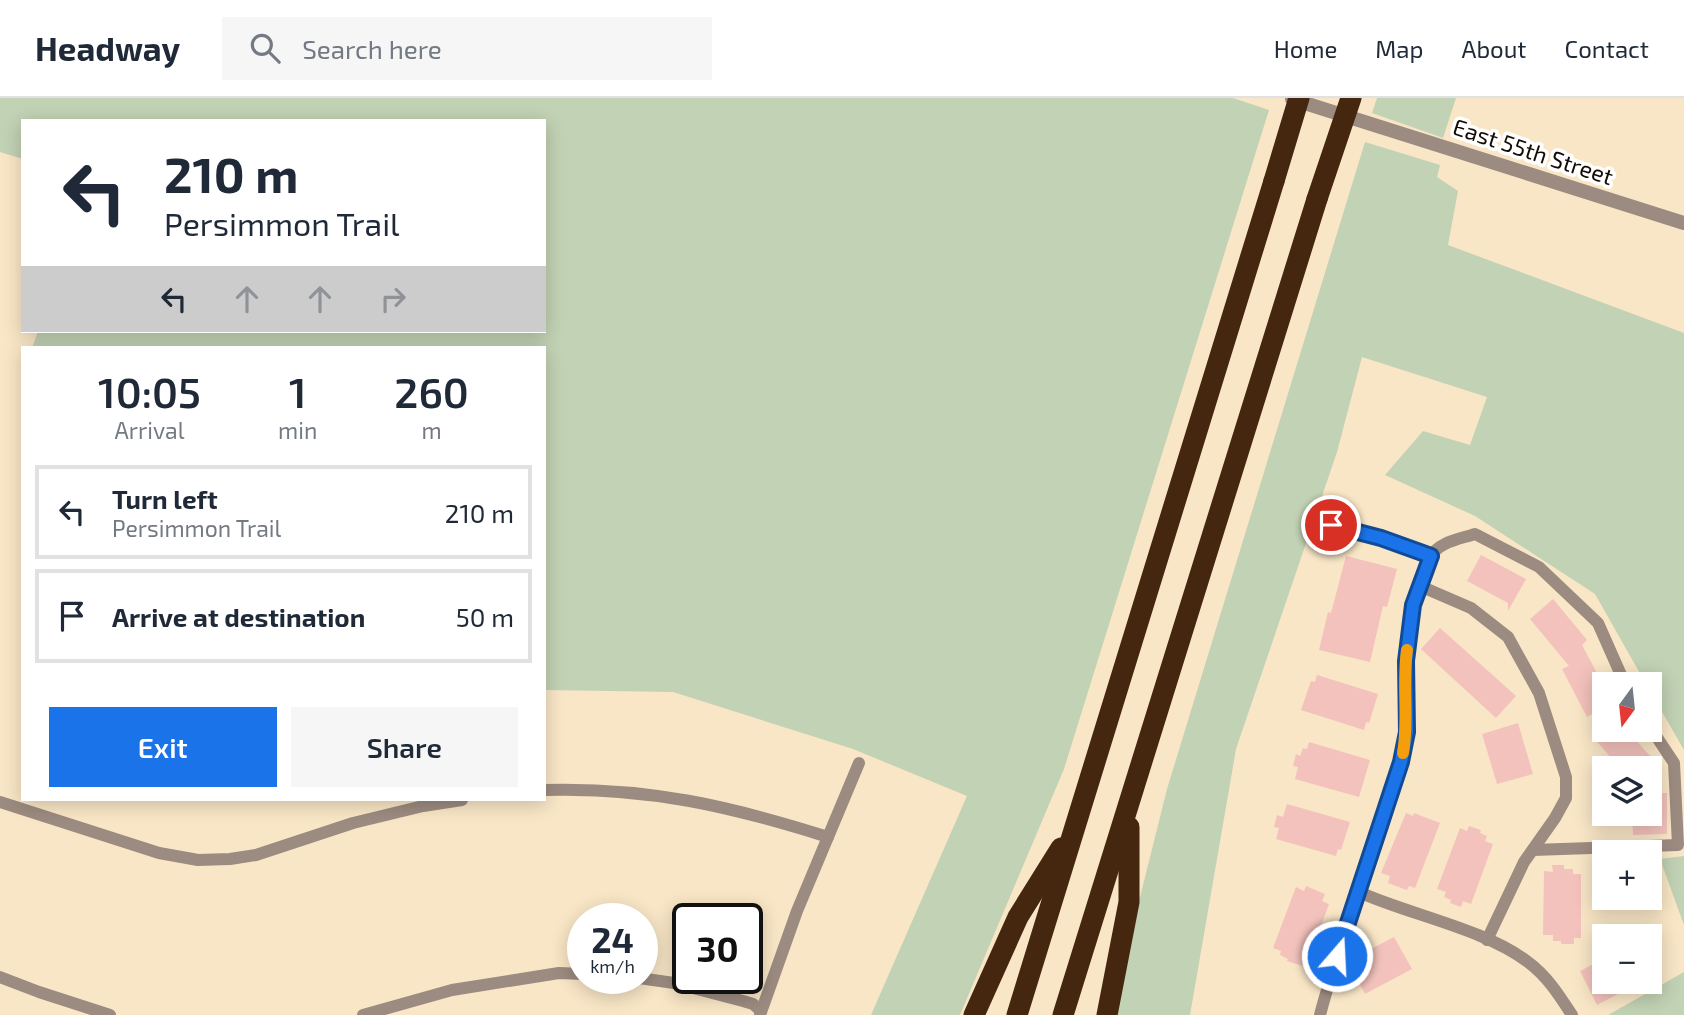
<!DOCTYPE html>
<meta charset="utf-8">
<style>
body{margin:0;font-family:"Exo 2",sans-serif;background:#f6f6f7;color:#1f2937;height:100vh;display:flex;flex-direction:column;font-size:26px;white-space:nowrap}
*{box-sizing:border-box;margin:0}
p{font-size:23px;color:#747a83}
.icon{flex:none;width:38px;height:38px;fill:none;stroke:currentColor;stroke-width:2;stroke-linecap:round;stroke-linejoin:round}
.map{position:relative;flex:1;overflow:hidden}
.sheet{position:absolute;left:21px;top:248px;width:525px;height:455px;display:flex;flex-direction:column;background:#fff;border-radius:0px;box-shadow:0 4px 18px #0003}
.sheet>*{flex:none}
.hud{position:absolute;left:21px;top:21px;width:525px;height:214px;border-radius:0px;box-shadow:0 4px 18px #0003;background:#fff;color:#1f2937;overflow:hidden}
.needle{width:46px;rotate:195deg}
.controls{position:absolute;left:1592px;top:574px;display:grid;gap:14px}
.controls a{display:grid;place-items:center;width:70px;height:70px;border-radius:0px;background:#fff;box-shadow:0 4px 18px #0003;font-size:35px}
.speed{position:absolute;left:567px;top:805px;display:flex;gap:14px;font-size:35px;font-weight:700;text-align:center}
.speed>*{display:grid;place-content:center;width:91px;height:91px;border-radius:50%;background:#fff;box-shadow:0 4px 18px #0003;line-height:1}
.speed small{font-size:18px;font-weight:400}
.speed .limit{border:4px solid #111;border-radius:10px;background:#fff;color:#111}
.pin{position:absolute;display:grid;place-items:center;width:60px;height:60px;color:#fff;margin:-30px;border:4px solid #fff;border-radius:50%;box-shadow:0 2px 7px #0007}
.me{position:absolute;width:77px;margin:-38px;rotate:19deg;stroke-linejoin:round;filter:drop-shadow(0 0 5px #0008)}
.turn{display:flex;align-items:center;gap:24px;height:147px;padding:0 28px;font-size:32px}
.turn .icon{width:91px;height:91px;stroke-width:2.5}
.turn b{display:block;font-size:49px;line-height:60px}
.lanes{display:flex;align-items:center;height:66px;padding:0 28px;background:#0003;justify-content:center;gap:35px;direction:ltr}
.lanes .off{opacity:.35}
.eta{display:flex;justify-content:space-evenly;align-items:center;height:119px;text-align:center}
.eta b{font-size:42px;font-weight:600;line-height:49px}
.primary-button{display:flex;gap:14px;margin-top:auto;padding:14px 28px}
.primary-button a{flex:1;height:80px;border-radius:0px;background:#1a73e8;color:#fff;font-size:28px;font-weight:600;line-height:80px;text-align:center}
.primary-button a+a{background:#f6f6f7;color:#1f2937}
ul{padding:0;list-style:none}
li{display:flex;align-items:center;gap:21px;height:94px;margin:0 14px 10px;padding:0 14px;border:4px solid #e0e1e3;border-radius:0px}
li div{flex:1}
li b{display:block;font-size:26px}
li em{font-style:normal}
header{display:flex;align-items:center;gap:42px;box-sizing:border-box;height:98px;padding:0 35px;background:#fff;border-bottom:2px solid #e0e1e3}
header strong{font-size:33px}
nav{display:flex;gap:38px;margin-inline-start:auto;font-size:24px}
.search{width:490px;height:63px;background:#f6f6f7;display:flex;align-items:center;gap:18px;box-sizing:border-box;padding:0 24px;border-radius:0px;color:#747a83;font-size:26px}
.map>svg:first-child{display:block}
.green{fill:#c2d2b4}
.building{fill:#f3c2bc}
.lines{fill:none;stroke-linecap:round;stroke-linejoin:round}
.minor{stroke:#9c8b80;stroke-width:12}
.tertiary{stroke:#9c8b80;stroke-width:14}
.motorway{stroke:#45270f;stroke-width:21}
.motorway-bridge{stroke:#45270f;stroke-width:21}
.route-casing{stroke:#114b97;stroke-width:18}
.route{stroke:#1a73e8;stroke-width:12}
.slow{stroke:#f59e0b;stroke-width:12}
.labels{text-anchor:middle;stroke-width:7;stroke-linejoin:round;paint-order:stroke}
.street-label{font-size:23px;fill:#110b02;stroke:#fff}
</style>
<header>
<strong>Headway</strong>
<div class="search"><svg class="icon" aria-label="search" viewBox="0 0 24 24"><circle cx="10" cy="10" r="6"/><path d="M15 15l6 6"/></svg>Search here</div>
<nav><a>Home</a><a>Map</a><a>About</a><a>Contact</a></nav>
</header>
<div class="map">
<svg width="1684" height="917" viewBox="0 0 1684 917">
<rect width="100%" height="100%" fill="#f9e6c6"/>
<g class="green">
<polygon points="0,0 1233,0 1269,12 1064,671 960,917 871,917 967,698 853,651 673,594 544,592 544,250 32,250 38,233 544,233 544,23 23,23 23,61 0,54"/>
<polygon points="1377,0 1456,0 1443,40 1372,15"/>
<polygon points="1365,44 1440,67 1437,79 1458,93 1448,147 1684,235 1684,652 1650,593 1650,586 1646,586 1595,496 1475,418 1385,377 1423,333 1470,347 1487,299 1362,259 1337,354 1236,651 1190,917 1115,917 1139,803 1167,691"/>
<polygon points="1684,758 1684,827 1660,761"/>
<polygon points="1684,874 1684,917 1608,917"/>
</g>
<g class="building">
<polygon points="1481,457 1526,481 1508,513 1508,505 1467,483"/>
<polygon points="1346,458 1397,471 1387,509 1383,508 1370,564 1319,552 1328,514 1331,515"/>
<polygon points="1553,501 1587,542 1582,547 1605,590 1605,609 1587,619 1562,571 1569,568 1530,521"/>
<polygon points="1440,530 1516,598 1496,620 1421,551"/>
<polygon points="1317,577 1378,596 1369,625 1366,624 1364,632 1301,612 1311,583 1315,584"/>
<polygon points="1518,625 1533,676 1497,686 1482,636"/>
<polygon points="1601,632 1627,632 1650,658 1636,670 1620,670 1593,639"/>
<polygon points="1309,644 1370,662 1359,699 1295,681 1298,669 1293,668 1296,656 1300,658 1303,650 1307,651"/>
<polygon points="1650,668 1659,668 1660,695 1667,695 1667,736 1633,737 1632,716 1650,716"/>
<polygon points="1287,706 1350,724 1341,752 1338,751 1336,758 1276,741 1279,730 1274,729 1277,717 1283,719"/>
<polygon points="1406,715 1413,718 1414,715 1440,725 1415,790 1409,788 1407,792 1388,785 1390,778 1381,775"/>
<polygon points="1469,728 1481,732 1480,735 1487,738 1485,743 1493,746 1471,806 1463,803 1461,809 1450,805 1451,802 1444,799 1446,794 1437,791 1460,730 1467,733"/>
<polygon points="1552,767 1564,767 1564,771 1573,771 1573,776 1581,776 1581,840 1574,840 1574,846 1561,846 1561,843 1553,843 1553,837 1543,837 1544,773 1553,774"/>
<polygon points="1306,788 1325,796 1322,803 1329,806 1306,869 1287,863 1288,861 1280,857 1281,853 1273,850 1296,789 1304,793"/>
<polygon points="1394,839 1412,871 1365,896 1348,863"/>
<polygon points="1605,860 1605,884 1641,884 1597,907 1580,873"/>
</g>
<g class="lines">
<g class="minor">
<polyline points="1331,427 1381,440 1431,458"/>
<polyline points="1420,488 1471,510 1508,539 1539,595 1566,679 1566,700 1555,720 1524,764 1487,842"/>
<path d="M 544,692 C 648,689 730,708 828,739"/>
<polyline points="0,704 159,755 198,762 230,761 256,757 353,725 423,708 462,702"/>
<polyline points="1533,752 1678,747 1674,665 1650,629"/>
<path d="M 1359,794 C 1410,817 1485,831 1528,864 C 1547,878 1559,897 1572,917"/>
<polyline points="0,879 39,894 110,917"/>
<polyline points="639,880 674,885 743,903 753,906 761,913"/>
<polyline points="363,917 452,892 559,875 583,876"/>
<polyline points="760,917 797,813 859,665"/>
<path d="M 1320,917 C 1342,831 1381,750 1401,663 C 1407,638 1405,615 1405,589 C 1405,546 1412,499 1430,460 C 1437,444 1460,441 1475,436 L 1539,469 L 1598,525 L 1625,586"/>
</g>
<polyline class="tertiary" points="1292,1 1684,125"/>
<g class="motorway">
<polyline points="974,917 1018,819 1061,750"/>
<polyline points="1017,917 1274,83"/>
<polyline points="1063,917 1317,101"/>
<polyline points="1107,917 1129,804 1129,729"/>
</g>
<g class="motorway-bridge">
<polyline points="1274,83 1299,0"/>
<polyline points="1317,101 1351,0"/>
</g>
</g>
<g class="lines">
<g class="route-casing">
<polyline id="route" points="1331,427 1381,440 1431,458 1413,507 1406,563 1407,634 1401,664 1337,858"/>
</g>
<use href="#route" class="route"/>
<path class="slow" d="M 1403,655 C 1409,621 1402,587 1407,552"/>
</g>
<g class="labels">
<g class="street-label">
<text transform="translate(1533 54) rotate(18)" y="8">East 55th Street</text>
</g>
</g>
</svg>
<div class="controls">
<a><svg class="needle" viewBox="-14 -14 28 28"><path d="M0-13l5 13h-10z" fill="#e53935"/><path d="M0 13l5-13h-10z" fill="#747a83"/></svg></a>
<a><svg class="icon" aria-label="layers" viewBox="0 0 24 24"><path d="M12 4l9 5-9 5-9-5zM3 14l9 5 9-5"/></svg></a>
<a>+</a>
<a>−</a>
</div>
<div class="speed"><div>24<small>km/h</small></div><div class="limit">30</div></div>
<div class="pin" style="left:1331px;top:427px;background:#d93025"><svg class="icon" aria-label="arrive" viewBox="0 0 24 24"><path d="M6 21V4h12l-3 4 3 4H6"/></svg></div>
<svg class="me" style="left:1337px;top:858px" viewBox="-20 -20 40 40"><circle r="17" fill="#1a73e8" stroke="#fff" stroke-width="3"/><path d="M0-11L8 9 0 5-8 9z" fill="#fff"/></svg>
<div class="hud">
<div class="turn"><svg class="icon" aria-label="left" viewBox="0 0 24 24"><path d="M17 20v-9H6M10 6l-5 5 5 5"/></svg><div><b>210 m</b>Persimmon Trail</div></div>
<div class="lanes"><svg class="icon" aria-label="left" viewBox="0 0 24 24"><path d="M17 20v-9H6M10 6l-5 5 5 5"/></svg><svg class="icon off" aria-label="ahead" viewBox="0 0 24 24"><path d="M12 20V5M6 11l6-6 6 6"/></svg><svg class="icon off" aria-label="ahead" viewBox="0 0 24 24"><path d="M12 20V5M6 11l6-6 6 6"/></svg><svg class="icon off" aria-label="right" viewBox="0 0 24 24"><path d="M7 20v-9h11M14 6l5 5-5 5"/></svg></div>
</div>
<section class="sheet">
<div class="eta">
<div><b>10:05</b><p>Arrival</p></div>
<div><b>1</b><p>min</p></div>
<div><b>260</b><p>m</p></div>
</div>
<ul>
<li><svg class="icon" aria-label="left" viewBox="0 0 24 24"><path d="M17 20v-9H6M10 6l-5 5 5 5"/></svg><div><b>Turn left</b><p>Persimmon Trail</p></div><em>210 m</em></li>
<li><svg class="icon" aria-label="arrive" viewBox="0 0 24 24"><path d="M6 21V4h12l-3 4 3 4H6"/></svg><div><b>Arrive at destination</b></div><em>50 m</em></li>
</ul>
<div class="primary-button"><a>Exit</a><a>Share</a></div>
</section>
</div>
